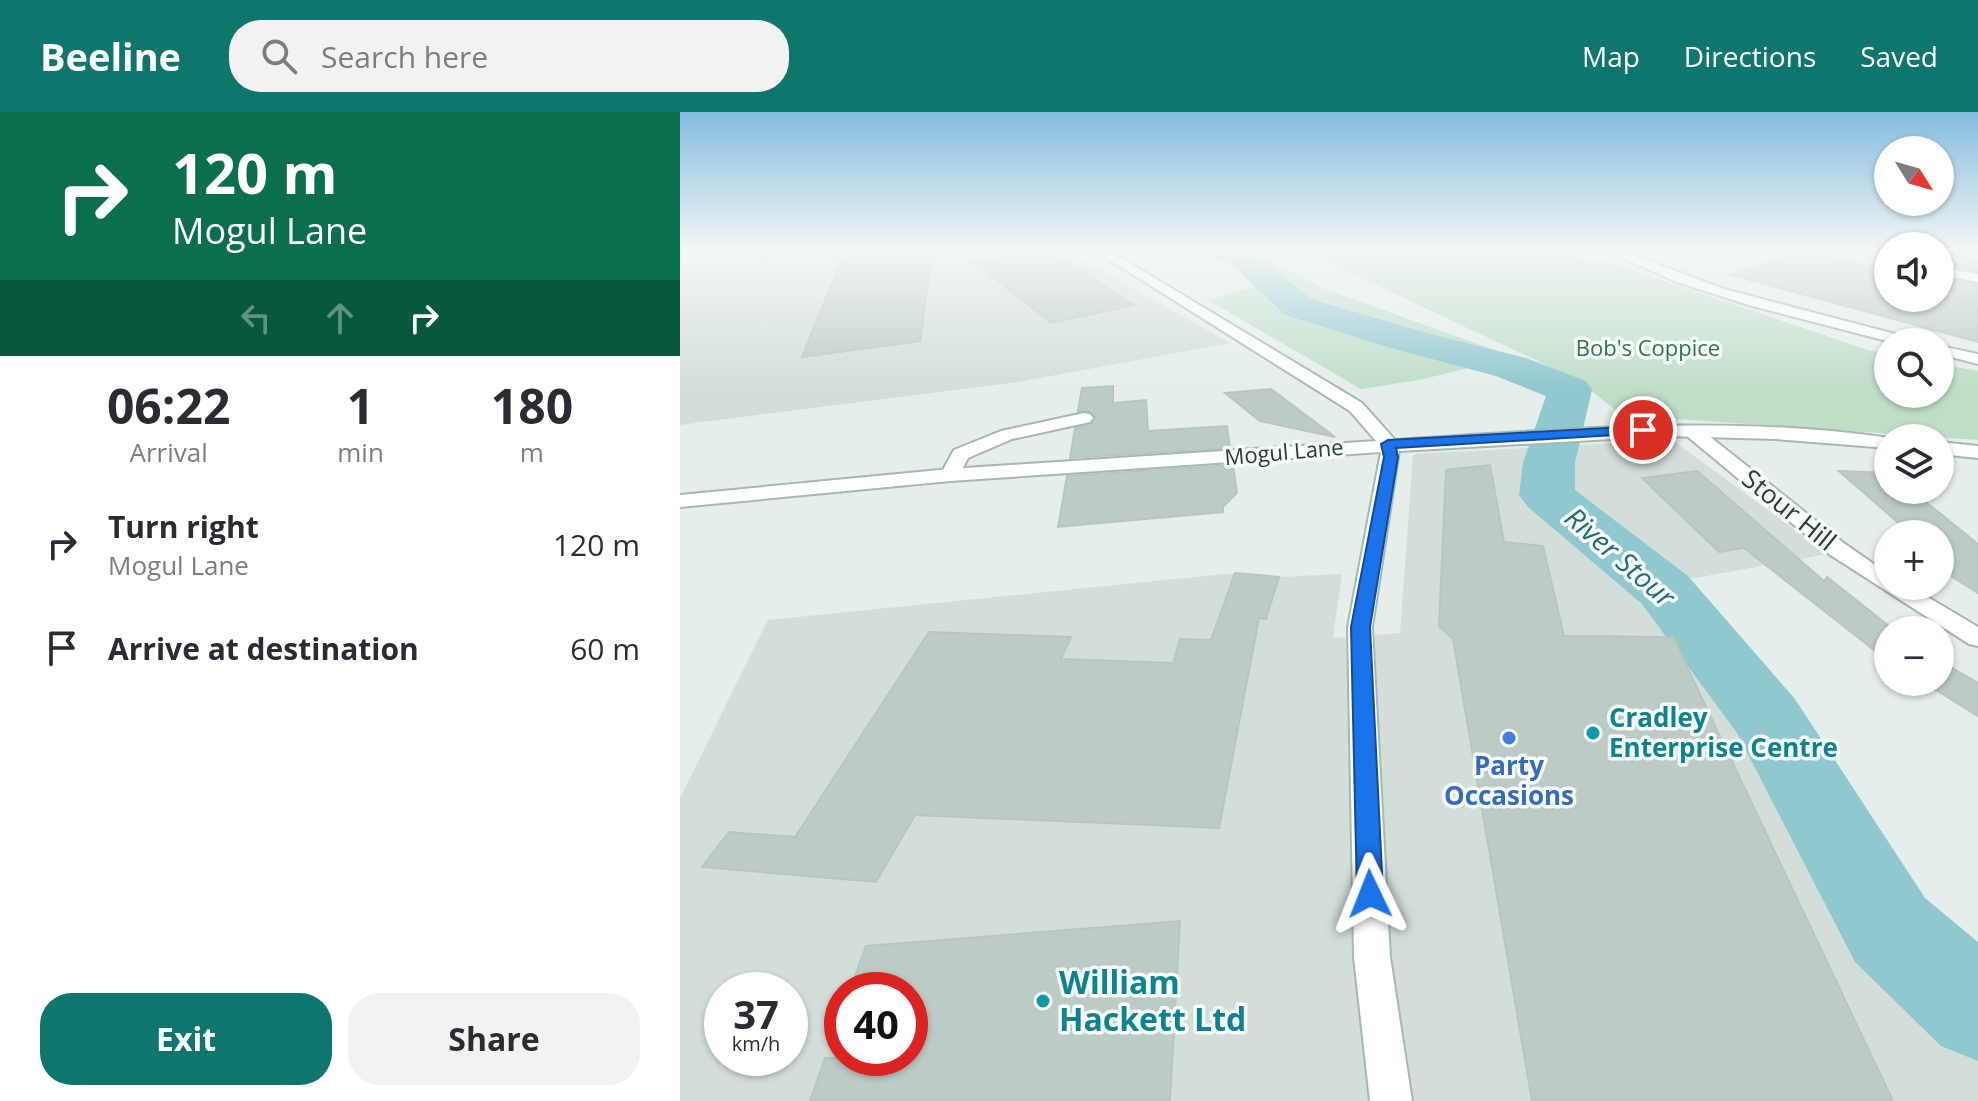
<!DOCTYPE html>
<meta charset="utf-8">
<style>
body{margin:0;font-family:"Open Sans",sans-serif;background:#f2f2f3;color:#2b2b33;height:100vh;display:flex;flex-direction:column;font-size:30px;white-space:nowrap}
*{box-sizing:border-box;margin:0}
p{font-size:26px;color:#7c7c81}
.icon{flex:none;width:44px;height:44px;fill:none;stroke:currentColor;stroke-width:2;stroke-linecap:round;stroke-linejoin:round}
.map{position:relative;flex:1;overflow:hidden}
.sheet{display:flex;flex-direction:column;background:#fff;width:680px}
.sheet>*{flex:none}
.banner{background:#0b6e4f;color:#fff;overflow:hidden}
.needle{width:52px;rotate:127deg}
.controls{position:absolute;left:1194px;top:24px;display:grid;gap:16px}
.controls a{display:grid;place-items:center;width:80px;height:80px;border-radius:50%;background:#fff;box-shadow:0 2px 6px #0004;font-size:40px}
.speed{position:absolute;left:24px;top:860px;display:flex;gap:16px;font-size:40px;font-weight:700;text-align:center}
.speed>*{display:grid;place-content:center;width:104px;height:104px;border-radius:50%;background:#fff;box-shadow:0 2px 6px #0004;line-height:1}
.speed small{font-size:20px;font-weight:400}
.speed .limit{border:12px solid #d22;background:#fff;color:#111}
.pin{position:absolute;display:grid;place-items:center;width:68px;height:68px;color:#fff;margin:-34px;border:4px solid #fff;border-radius:50%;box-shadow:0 2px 8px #0007}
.me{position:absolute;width:88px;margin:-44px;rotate:358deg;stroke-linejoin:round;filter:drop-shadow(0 0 6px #0008)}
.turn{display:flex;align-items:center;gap:28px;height:168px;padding:0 40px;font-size:36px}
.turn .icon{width:104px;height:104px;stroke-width:2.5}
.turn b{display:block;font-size:56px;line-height:68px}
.lanes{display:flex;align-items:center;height:76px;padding:0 40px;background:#0003;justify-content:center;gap:40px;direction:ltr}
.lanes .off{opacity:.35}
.eta{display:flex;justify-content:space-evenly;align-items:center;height:136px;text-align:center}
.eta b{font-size:48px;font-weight:700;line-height:56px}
.cta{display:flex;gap:16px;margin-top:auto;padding:16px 40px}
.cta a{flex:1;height:92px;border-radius:32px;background:#0f766e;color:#fff;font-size:32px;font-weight:700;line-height:92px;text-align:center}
.cta a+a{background:#f2f2f3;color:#2b2b33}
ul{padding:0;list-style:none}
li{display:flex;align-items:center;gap:24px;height:104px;padding:0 40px}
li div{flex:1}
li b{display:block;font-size:30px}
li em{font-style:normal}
header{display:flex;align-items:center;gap:48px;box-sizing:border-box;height:112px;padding:0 40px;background:#0f766e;color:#fff}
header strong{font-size:38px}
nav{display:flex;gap:44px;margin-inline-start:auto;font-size:28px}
.search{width:560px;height:72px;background:#f2f2f3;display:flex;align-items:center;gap:20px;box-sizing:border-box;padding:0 28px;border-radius:32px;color:#7c7c81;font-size:30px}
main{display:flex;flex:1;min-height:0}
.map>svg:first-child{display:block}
.built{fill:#d3ded9;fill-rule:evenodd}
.green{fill:#bfdec7}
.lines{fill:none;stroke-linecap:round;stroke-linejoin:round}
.river{fill:#90c8d0;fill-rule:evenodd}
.building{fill:#bdcbc5;stroke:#b7c7c0;stroke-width:2}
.street-casing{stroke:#a8b6b1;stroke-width:4}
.secondary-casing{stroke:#a4b9b1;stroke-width:4}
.street{fill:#fff;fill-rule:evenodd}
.secondary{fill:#fff;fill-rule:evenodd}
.route{fill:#1a73e8;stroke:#114b97;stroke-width:2}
.culture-dot{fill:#0f9aa8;stroke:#f6faf8;stroke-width:3}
.shop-dot{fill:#3f7fe0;stroke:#f6faf8;stroke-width:3}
.labels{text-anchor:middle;stroke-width:7;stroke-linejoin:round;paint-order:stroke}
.far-park-label{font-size:22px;fill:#307549;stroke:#f6faf8}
.far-street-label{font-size:22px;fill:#253f37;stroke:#f6faf8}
.street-label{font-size:26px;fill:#253f37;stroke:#f6faf8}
.culture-label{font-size:26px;font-weight:bold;fill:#0d838f;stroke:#f6faf8;text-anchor:start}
.shop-label{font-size:26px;font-weight:bold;fill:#366cbe;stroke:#f6faf8}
.water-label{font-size:28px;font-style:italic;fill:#206d7a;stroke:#f6faf8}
.near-culture-label{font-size:32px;font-weight:bold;fill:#0d838f;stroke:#f6faf8;text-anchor:start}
</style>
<header>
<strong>Beeline</strong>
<div class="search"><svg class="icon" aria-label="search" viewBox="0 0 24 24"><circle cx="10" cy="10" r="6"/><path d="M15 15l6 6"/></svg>Search here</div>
<nav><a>Map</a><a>Directions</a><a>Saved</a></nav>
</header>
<main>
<section class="sheet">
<div class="banner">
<div class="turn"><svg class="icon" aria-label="right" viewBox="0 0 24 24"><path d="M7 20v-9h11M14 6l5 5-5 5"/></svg><div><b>120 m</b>Mogul Lane</div></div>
<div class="lanes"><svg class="icon off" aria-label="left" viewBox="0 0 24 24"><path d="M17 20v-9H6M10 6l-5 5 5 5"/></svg><svg class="icon off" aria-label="ahead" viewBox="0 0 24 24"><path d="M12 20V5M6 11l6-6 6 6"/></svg><svg class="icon" aria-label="right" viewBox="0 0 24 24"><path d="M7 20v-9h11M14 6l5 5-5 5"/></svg></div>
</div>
<div class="eta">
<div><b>06:22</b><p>Arrival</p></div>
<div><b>1</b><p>min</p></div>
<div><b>180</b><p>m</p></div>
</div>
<ul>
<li><svg class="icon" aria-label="right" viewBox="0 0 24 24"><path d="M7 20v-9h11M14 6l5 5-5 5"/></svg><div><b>Turn right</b><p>Mogul Lane</p></div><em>120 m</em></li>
<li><svg class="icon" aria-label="arrive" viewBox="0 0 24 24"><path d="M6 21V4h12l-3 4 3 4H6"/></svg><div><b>Arrive at destination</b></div><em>60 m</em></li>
</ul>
<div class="cta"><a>Exit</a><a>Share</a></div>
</section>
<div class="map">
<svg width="1298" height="989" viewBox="0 0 1298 989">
<rect width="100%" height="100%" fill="#e5eeea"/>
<g class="built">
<polygon points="0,138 386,138 550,231 338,270 0,313"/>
<path d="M 992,328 L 1148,442 L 971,474 L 1090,603 L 1188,811 L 1298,910 L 1298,989 L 0,989 L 0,686 L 88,508 L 555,461 L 599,465 L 662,462 L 653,526 L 720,521 L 733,342 ZM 42,878 L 110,878 L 110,946 L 42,946 ZM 162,878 L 230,878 L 230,946 L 162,946 Z"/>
</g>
<g class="green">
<polygon points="544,138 572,138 645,177 834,245 739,268 681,277 528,188 590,170 563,146"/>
<polygon points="622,138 833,138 926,149 1188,238 1208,242 1208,282 1260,282 1260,252 1298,259 1298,328 941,303 900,269"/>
</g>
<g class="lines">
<polygon class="river" points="529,138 572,138 631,187 739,219 846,246 906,269 912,278 895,351 895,378 1008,464 1115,587 1245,786 1298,830 1298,949 1261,934 1175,850 1057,621 962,492 848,395 839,383 843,351 866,284 816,264 711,236 605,203 552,153 533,145"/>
</g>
<g class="building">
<polygon points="253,138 240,229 122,245 165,140"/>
<polygon points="359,138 369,138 454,193 371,211 294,150"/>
<polygon points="1119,138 1208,157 1208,186 1260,186 1260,166 1298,173 1298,230 1051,163"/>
<polygon points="1260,139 1298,148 1298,159 1260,152"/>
<polygon points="433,274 433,291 466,288 468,319 547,314 550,336 390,346 395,316 411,313 416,306 410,299 398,299 402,276"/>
<polygon points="591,277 655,325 580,309 545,281"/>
<polygon points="553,353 557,381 543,395 543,400 378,415 387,364"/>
<polygon points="810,353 824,430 863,434 884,524 993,525 1213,989 852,989 773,527 759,514 766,358"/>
<polygon points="1017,359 1144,469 1147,465 1214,518 1208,518 1208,549 1064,436 1039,440 962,366"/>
<polygon points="1159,359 1208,361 1208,378 1231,378 1298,432 1298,481 1260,457 1260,422 1231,422"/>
<polygon points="555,461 599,465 586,507 579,506 539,716 235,703 196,770 22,755 49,720 115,725 249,520 391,525 381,547 493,551 500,527 531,528"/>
<polygon points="1260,549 1298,571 1298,604 1243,570 1260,570"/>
<polygon points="500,809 490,989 130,989 145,946 230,946 230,878 170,878 186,834"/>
</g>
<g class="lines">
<g class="street-casing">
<g id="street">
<polygon points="924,138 940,138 1044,177 1234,227 1236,230 1211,230 1072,194 997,170"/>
<polygon points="1168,138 1188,138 1208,143 1208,150"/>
<polygon points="1260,155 1298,162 1298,170 1260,163"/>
<polygon points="1260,234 1298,242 1298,252 1260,242"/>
<polygon points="404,301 410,302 413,306 410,310 332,327 288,346 277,367 270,369 260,363 274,338 321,319"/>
<polygon points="1013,315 1019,316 1165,432 1208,462 1208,474 1229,474 1298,515 1298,534 1289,532 1149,442 1007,324 1004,320 1007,316"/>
</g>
</g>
<g class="secondary-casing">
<g id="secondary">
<path d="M 414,138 L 428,138 L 682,291 L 715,328 C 879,318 1046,302 1210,326 L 1208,336 L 1096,327 L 984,324 L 719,339 L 692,515 L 710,845 L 732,989 L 690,989 L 674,845 L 668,515 L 701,340 L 270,369 L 0,395 L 0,383 L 270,357 L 696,329 L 670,299 Z"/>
<polygon points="1260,330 1298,334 1298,346 1260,342"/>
</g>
</g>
<use href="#street" class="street"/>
<use href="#secondary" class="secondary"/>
</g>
<linearGradient id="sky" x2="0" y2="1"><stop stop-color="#85bcde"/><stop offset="0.5" stop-color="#f3f7f6"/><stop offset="1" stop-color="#f3f7f6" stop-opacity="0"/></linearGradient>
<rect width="1298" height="277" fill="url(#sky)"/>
<polygon class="route" points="963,314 970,318 968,321 716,336 718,345 690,515 703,782 699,790 690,794 680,790 677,782 671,515 704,345 701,332 708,328"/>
<g class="culture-dot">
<circle cx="913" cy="621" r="8"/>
<circle cx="363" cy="889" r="8"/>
</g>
<circle class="shop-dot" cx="829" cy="626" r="8"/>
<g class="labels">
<g class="far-park-label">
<text x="968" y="244">Bob's Coppice</text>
</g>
<g class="far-street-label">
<text transform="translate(604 340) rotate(-5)" y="8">Mogul Lane</text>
</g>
<g class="street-label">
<text transform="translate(1109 398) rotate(39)" y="9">Stour Hill</text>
</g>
<g class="culture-label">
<text x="929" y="615">Cradley<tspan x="929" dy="30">Enterprise Centre</tspan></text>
</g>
<g class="shop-label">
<text x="829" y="663">Party<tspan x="829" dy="30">Occasions</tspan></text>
</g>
<g class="water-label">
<text transform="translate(940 445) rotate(41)" y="10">River Stour</text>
</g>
<g class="near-culture-label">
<text x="379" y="882">William<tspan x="379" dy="37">Hackett Ltd</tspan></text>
</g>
</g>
</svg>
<div class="controls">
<a><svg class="needle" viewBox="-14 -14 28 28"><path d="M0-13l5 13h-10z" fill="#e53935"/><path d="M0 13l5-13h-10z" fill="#7c7c81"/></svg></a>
<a><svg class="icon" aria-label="sound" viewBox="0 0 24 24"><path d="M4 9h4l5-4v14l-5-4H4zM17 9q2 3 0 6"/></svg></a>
<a><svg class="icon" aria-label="search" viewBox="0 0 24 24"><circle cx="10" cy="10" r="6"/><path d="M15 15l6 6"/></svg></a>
<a><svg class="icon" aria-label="layers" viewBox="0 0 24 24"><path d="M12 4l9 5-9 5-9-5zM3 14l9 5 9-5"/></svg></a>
<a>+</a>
<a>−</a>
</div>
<div class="speed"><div>37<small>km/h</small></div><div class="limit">40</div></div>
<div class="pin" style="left:963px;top:318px;background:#d93025"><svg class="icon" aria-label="arrive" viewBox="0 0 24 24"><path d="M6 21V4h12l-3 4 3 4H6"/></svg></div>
<svg class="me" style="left:690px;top:782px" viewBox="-20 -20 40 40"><path d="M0-17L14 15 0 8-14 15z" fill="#1a73e8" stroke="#fff" stroke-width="4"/></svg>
</div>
</main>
